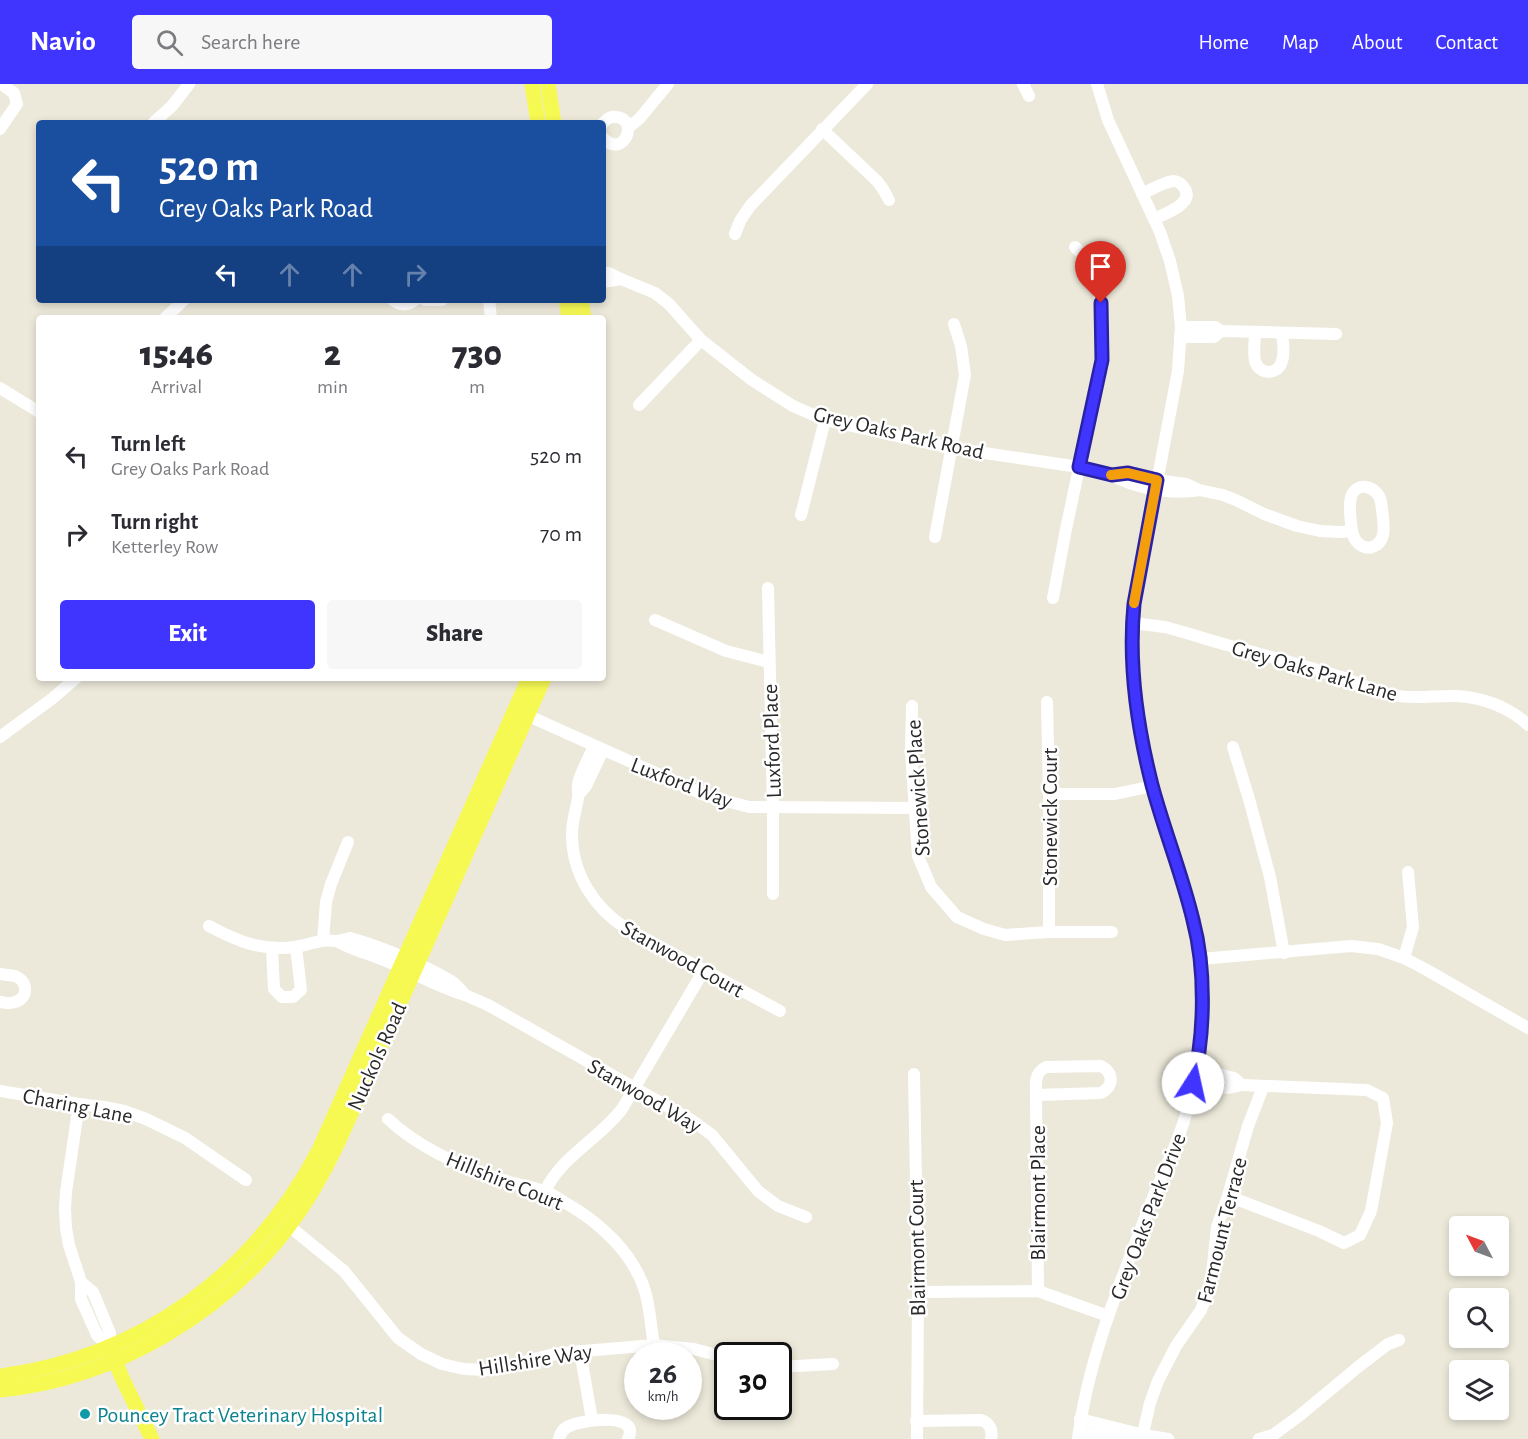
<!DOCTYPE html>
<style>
body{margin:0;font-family:"Alegreya Sans",sans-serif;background:#f7f7f7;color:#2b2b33;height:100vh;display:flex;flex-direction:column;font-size:22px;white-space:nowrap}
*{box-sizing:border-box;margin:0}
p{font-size:20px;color:#7c7c81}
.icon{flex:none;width:33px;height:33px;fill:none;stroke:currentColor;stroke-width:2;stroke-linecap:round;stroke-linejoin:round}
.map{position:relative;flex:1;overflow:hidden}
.sheet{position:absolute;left:36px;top:231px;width:570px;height:366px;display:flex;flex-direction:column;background:#fff;border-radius:6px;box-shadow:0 3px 9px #0003}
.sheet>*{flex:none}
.guide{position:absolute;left:36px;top:36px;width:570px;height:183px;border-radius:6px;box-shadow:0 3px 9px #0003;background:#1a4fa0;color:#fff;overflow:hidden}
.needle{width:39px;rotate:311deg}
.tools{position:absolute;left:1449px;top:1132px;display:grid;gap:12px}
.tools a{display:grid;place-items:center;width:60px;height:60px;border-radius:6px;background:#fff;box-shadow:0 3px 9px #0003;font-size:30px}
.speed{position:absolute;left:624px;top:1258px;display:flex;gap:12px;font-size:30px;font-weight:700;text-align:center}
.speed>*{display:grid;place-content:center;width:78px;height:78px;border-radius:50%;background:#fff;box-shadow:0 3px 9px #0003;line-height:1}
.speed small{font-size:15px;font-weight:400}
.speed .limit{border:3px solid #111;border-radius:9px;background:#fff;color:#111}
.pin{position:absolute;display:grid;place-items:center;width:51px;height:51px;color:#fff;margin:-62px -26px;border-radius:50% 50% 50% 0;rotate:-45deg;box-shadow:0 0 6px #0007}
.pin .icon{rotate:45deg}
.me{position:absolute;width:66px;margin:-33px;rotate:10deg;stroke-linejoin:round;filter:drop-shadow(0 0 4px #0008)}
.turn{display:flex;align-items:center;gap:21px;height:126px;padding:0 24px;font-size:27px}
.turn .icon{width:78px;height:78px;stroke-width:2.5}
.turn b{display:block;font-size:42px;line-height:51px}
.lanes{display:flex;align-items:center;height:57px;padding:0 24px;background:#0003;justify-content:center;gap:30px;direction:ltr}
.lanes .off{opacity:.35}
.eta{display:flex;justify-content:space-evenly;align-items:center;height:102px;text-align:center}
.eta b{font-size:36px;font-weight:800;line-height:42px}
.button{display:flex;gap:12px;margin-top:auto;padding:12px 24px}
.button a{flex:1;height:69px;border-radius:6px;background:#4034ff;color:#fff;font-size:24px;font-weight:800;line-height:69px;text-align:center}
.button a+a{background:#f7f7f7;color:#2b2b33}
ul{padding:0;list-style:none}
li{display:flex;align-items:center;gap:18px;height:78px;padding:0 24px}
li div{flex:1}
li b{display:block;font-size:22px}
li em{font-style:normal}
header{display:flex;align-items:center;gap:36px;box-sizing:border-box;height:84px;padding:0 30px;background:#4034ff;color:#fff}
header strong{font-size:28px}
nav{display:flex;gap:33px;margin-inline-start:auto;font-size:21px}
.search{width:420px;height:54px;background:#f7f7f7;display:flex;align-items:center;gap:15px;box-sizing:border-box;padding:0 21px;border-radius:6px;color:#7c7c81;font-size:22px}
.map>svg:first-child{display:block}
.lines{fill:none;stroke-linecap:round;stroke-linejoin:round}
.minor{stroke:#fff;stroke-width:12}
.major{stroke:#f7f953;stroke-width:15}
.route-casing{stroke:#2a22a6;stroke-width:15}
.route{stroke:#4034ff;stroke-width:10}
.slow{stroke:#f59e0b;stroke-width:10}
.culture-dot{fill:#0f9aa8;stroke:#fff;stroke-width:2}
.labels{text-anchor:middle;stroke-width:5;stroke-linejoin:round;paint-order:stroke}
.street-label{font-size:22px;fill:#292929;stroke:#fff}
.culture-label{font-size:22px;fill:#0d838f;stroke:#fff;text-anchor:start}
</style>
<header>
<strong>Navio</strong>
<div class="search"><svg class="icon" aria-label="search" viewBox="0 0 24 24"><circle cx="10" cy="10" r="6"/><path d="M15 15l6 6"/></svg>Search here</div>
<nav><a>Home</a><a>Map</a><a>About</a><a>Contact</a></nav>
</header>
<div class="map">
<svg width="1528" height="1355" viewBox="0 0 1528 1355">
<rect width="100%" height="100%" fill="#ece9da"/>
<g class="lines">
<g class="minor">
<polyline points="1023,0 1029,12"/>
<polyline points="154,38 172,22 189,0"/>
<path d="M 603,39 C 607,35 610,32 616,33 C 640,35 624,76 603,54"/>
<polyline points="628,44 640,34 668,0"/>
<polyline points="0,45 17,20 14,9 1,0"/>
<polyline points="822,45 877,97 883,105 889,116"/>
<path d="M 1142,110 C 1150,106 1166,97 1174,97 C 1178,97 1183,101 1185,105 C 1194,120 1164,130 1154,135"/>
<polyline points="735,150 740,137 750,122 867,0"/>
<polyline points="603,189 609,189 621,195 603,198"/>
<polyline points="621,195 655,209 669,220 701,256 752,296 793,322 825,336 951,364 1079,383 1112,391"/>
<path d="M 393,216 C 400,222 408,222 415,216"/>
<polyline points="425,216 442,216"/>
<polyline points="489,216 491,234"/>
<polyline points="165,234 184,216"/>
<polyline points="1181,243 1215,243 1221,247 1336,250"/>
<path d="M 1255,248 C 1255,257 1253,268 1255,277 C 1259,291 1278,292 1282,277 C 1285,269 1283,258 1282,249"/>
<polyline points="1180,253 1214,253 1221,247"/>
<polyline points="0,304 39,328"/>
<polyline points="639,321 701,256"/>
<path d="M 1199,406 C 1174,411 1134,404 1112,391 L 1128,389 L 1157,396 L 1186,400 L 1199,406 L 1223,411 L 1238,417 L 1264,430 L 1297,442 L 1320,447 L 1339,448 L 1352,447 C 1353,451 1354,456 1358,459 C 1367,468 1380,463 1383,451 C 1385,442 1382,427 1381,418 C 1378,402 1356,396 1351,413 C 1348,423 1351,437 1352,447"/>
<polyline points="801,431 825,336"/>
<polyline points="935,453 965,291 961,262 954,240"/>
<polyline points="768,504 773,724 773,810"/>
<polyline points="1053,514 1066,445 1102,276 1101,219 1091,179 1075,163"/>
<polyline points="655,536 726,567 769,578"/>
<path d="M 1132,539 L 1165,543 L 1190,550 C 1240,566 1291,577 1341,593 C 1358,599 1375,607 1393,611 C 1414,616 1435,611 1457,612 C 1484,614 1509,623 1528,641"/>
<polyline points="1047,618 1049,710 1049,848"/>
<polyline points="912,622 911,667 918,772 931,803 957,833 984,845 1005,851 1049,848 1112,848"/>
<polyline points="522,629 707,712 749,723 915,724"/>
<polyline points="0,653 53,614 76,594"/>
<path d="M 594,662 C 590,672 580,689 578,700 C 577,704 579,709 578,714 C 576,726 572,737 572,750 C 572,790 594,824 627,845 L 780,927"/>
<polyline points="1233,663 1249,715 1270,793 1284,869"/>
<polyline points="579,710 586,702 603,666"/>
<polyline points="1049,710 1115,710 1153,702"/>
<path d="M 209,842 C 239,858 261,867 295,863 C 304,862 313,858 323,857 C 327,856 332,857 337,857"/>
<path d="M 350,854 C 383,863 422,880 451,897 C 457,901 461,906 465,911 C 437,903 413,888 386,877 C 370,870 352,866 337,857 Z"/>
<polyline points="323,857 326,818 331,800 348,758"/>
<polyline points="272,865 274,905 282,913 293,913 301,906 296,863"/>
<polyline points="1404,874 1413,843 1408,788"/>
<polyline points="1201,875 1351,862 1378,865 1404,874 1425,885 1528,944"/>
<path d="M 0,890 C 5,891 11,891 15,892 C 28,897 29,914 15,918 C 10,920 5,919 0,918"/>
<polyline points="465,911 488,921 693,1037 712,1051 758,1107 778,1122 806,1133"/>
<polyline points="914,990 918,1208 917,1355"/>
<polyline points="1193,999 1228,1004 1242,1001 1234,994 1196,984"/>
<polyline points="0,1007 79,1020 104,1023 124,1027 146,1035 185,1054 246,1096"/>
<path d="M 1036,1011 C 1036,999 1034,989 1046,983 L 1101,982 C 1114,989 1114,1002 1101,1009 L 1036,1011 L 1038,1207"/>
<polyline points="79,1020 66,1108 65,1125 66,1144 69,1161 81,1198 81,1215 97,1251 110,1263"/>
<path d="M 388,1035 C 422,1067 469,1086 513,1099 C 523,1102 534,1103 544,1107 C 551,1109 558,1114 564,1118 C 598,1137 633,1168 645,1207 C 650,1224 651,1244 654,1261"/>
<path d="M 545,1107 C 562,1072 599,1055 622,1025 L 704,886"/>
<polyline points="1228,1112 1319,1147 1344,1159 1360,1151 1371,1127 1387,1039 1383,1014 1367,1006 1242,1001"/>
<polyline points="289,1142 344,1187 398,1254 421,1270 442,1280 464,1285 486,1286 498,1285 550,1271 572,1268 654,1261 694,1265 728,1274"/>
<polyline points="81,1198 93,1208 110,1249 110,1263"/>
<polyline points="918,1208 1038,1207 1108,1232"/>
<polyline points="580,1267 592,1336"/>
<polyline points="778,1283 833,1280"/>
<polyline points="1080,1335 1144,1351 1119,1355"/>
<path d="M 916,1337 L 981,1336 C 990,1339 993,1346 991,1355"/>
<polyline points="1079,1348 1119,1355"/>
<path d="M 559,1355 C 560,1350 562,1346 567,1343 C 579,1336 642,1327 628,1355"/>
<path d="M 1078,1355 C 1088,1274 1121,1197 1150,1121 C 1161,1093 1175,1065 1184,1037 C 1194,1004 1199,968 1202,934 C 1207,854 1175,780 1153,704 C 1136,645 1128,582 1134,520 L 1178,287 L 1181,243 L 1178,212 L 1170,177 L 1160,148 L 1108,36 L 1097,0"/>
<polyline points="1168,1355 1144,1351 1144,1345 1150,1319 1158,1297 1176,1262 1201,1226 1211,1200 1217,1143 1228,1112 1248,1042 1263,1003"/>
<polyline points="1259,1355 1273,1351 1299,1332 1358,1283 1388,1260 1399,1256"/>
</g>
<g class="major">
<polyline points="532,0 538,39"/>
<polyline points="548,0 554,39"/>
<polyline points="566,216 569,234"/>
<polyline points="581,216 584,234"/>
<polyline points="112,1269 123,1296 152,1355"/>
<path d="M 0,1292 C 141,1273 254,1191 319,1066 L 529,594"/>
<path d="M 0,1306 C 115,1295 230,1227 296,1132 C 314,1107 328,1080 341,1052 L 544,594"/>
</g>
</g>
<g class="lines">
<g class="route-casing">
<path id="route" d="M 1101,219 L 1102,276 L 1079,383 L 1112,391 L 1128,389 L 1157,396 L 1134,520 C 1128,581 1137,642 1152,701 C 1164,746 1182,790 1193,836 C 1206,885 1205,950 1193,999"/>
</g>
<use href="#route" class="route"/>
<polyline class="slow" points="1111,391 1128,389 1157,396 1134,519"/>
</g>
<circle class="culture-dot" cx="85" cy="1330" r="6"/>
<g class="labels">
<g class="street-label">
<text transform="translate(899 348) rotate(13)" y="8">Grey Oaks Park Road</text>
<text transform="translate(1315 586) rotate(16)" y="8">Grey Oaks Park Lane</text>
<text transform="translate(771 657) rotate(-92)" y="8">Luxford Place</text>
<text transform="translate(682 698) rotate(21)" y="8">Luxford Way</text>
<text transform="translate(917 704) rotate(-94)" y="8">Stonewick Place</text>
<text transform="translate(1049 733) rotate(-90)" y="8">Stonewick Court</text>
<text transform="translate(683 874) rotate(29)" y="8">Stanwood Court</text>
<text transform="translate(376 972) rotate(-66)" y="8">Nuckols Road</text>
<text transform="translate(645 1011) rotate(30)" y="8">Stanwood Way</text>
<text transform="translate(78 1021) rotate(11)" y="8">Charing Lane</text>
<text transform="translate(505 1096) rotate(22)" y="8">Hillshire Court</text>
<text transform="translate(1037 1109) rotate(-90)" y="8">Blairmont Place</text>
<text transform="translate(1147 1132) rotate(-69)" y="8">Grey Oaks Park Drive</text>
<text transform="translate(1221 1146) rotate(-76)" y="8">Farmount Terrace</text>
<text transform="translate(916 1164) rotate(-91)" y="8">Blairmont Court</text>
<text transform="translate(535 1275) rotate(-9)" y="8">Hillshire Way</text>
</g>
<g class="culture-label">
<text x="97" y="1338">Pouncey Tract Veterinary Hospital</text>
</g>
</g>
</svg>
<div class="tools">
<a><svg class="needle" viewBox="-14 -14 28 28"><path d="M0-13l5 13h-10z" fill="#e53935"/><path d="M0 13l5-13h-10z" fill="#7c7c81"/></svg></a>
<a><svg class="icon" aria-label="search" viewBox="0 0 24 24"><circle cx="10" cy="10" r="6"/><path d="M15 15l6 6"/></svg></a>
<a><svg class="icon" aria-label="layers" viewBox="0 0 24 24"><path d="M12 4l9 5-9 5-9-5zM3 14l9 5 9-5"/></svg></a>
</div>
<div class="speed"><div>26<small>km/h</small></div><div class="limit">30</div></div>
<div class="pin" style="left:1101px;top:219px;background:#d93025"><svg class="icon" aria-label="arrive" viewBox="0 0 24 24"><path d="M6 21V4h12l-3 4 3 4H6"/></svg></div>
<svg class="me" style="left:1193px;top:999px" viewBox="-20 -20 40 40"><circle r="19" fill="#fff"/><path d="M0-13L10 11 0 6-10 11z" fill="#4034ff"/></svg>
<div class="guide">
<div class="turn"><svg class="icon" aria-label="left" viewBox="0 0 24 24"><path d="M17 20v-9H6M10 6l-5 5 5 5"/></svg><div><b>520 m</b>Grey Oaks Park Road</div></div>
<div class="lanes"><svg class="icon" aria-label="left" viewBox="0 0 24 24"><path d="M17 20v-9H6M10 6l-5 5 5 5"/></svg><svg class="icon off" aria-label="ahead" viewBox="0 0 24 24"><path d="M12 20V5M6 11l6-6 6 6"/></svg><svg class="icon off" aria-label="ahead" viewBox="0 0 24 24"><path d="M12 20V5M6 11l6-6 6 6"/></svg><svg class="icon off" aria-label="right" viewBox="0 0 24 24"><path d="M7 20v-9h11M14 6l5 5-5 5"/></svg></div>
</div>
<section class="sheet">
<div class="eta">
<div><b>15:46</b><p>Arrival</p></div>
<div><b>2</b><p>min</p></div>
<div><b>730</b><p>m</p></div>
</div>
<ul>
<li><svg class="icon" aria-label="left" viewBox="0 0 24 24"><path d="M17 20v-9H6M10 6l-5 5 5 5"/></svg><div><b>Turn left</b><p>Grey Oaks Park Road</p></div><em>520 m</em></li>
<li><svg class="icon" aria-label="right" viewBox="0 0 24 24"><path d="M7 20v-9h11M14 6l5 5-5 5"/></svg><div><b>Turn right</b><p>Ketterley Row</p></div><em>70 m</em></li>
</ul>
<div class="button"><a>Exit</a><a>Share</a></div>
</section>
</div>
